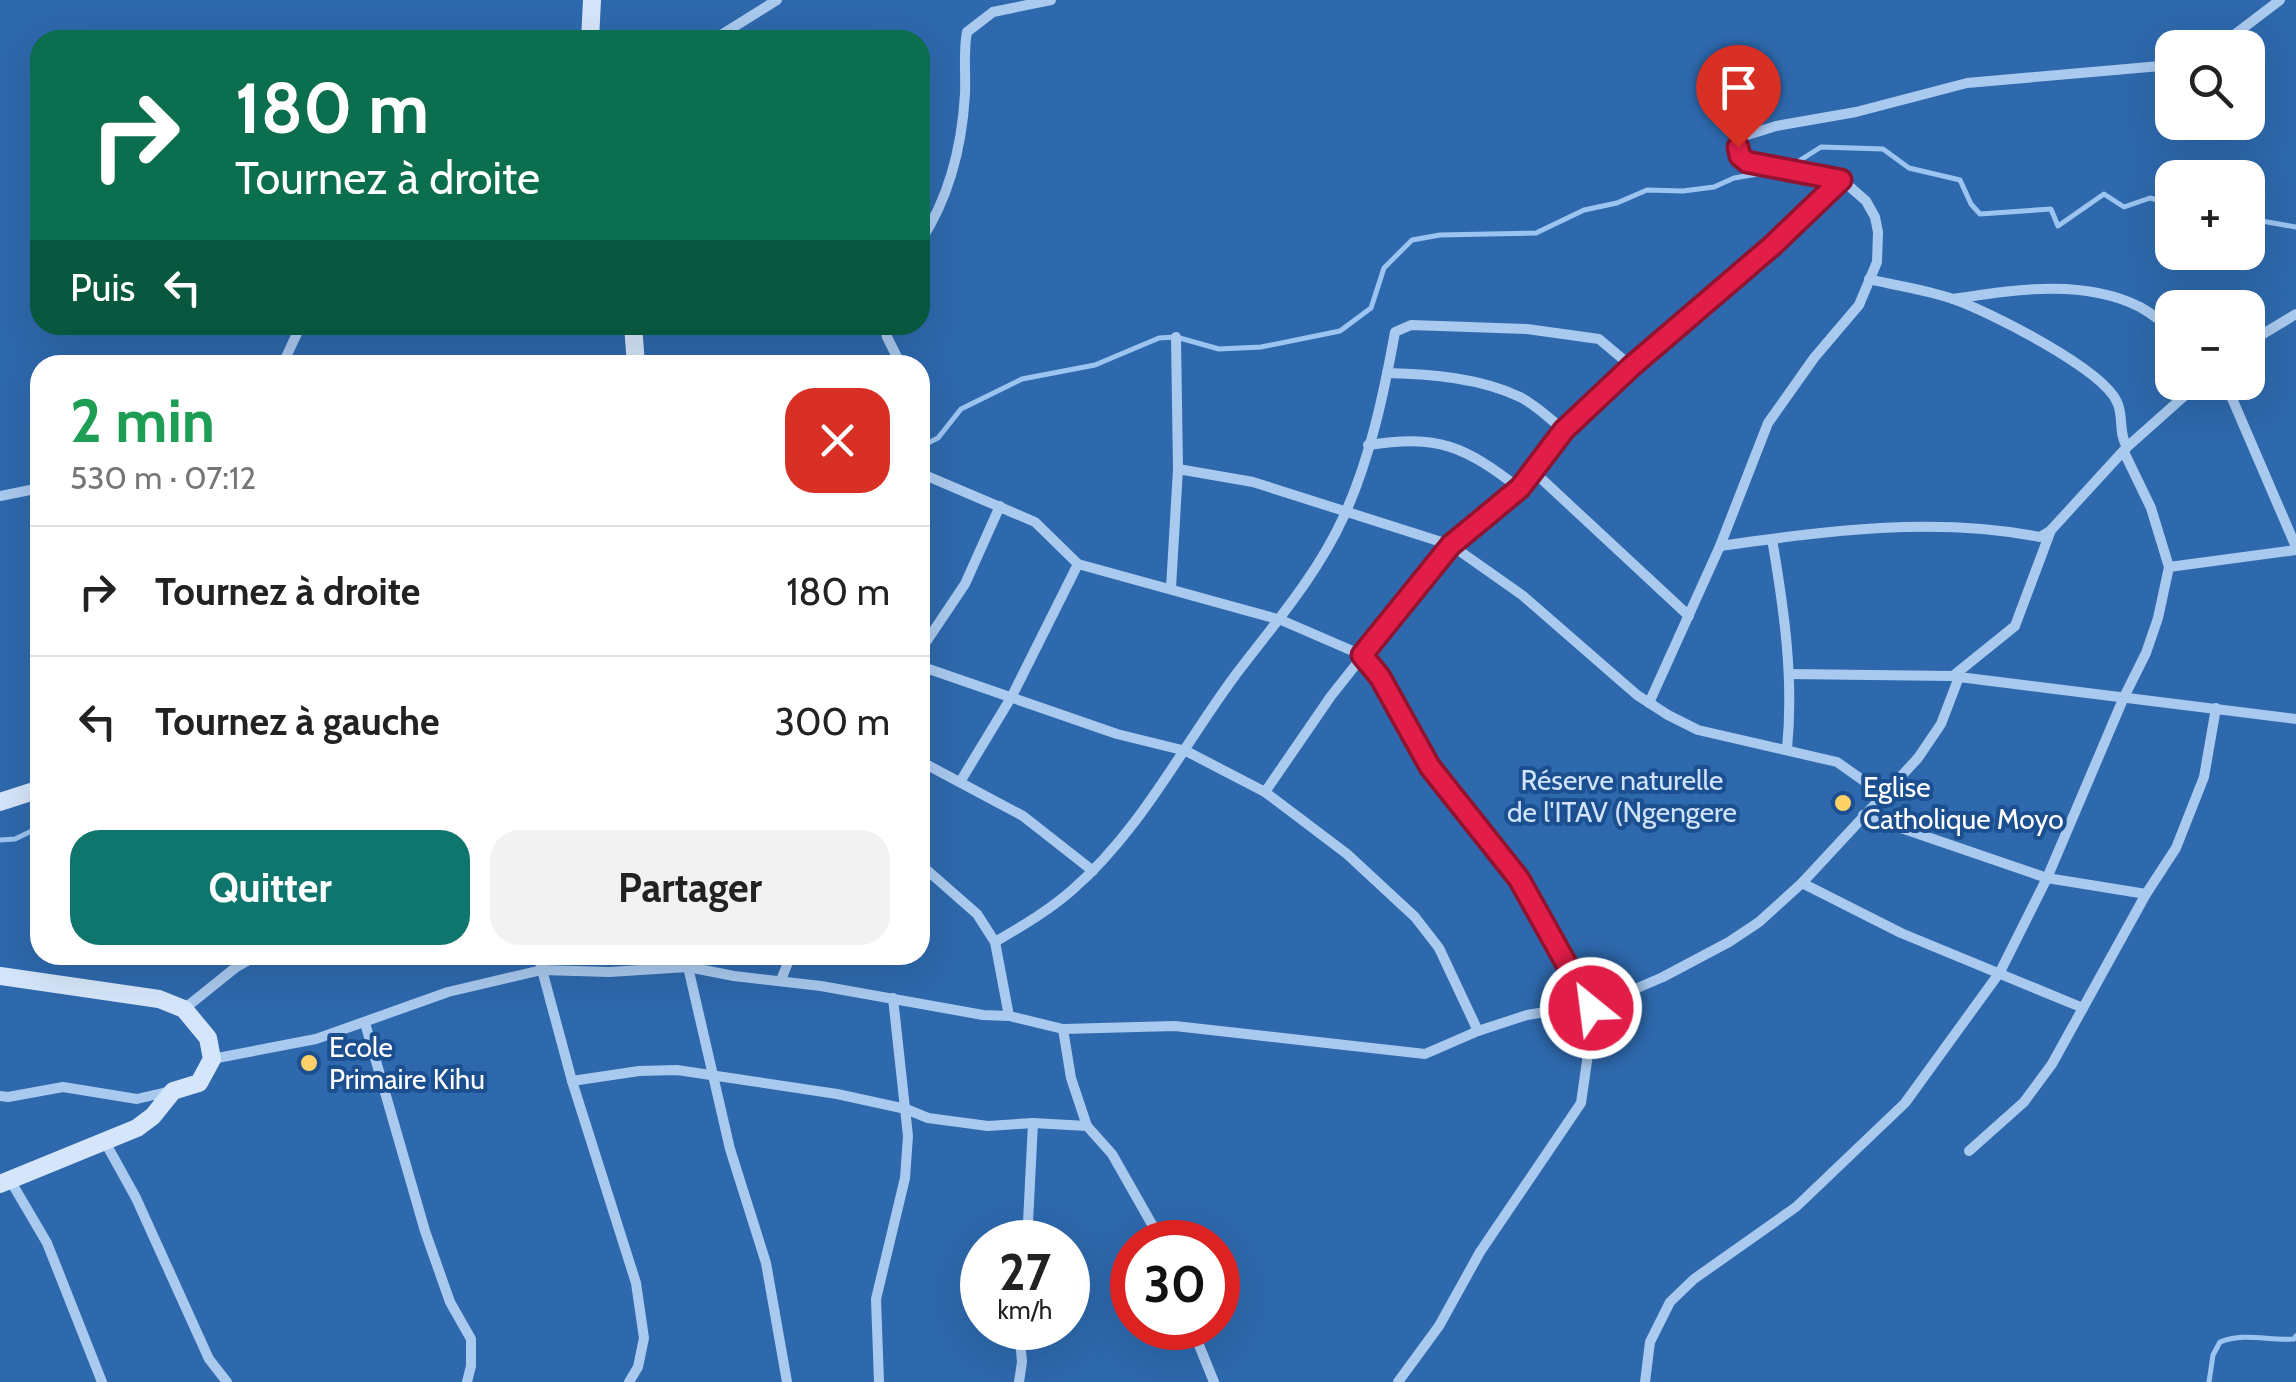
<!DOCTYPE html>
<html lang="fr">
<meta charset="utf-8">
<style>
body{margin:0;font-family:Cabin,sans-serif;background:#f2f2f2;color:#222;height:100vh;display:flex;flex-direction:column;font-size:38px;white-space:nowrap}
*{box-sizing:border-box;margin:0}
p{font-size:32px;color:#767676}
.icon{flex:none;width:55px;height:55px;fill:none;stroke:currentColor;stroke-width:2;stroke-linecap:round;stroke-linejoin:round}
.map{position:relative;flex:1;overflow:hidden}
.drawer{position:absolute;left:30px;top:355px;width:900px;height:610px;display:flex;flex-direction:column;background:#fff;border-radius:30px;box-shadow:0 10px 40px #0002}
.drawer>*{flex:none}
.hud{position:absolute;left:30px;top:30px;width:900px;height:305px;border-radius:30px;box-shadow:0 10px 40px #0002;background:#0b6e4f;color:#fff;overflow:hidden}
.fabs{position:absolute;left:2155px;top:30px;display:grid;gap:20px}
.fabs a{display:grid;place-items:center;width:110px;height:110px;border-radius:20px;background:#fff;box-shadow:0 10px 40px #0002;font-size:50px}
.speed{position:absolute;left:960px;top:1220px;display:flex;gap:20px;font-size:50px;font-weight:700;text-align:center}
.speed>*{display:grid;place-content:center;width:130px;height:130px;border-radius:50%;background:#fff;box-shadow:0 10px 40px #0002;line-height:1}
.speed small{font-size:25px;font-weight:400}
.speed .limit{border:15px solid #d22;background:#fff;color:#111}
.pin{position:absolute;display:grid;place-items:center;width:85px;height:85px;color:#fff;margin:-102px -42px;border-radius:50% 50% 50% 0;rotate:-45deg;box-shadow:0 0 10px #0007}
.pin .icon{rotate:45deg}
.me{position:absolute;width:110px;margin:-55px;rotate:331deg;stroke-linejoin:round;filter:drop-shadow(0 0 8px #0008)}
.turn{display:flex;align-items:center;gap:35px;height:210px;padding:0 40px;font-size:45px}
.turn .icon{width:130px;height:130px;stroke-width:2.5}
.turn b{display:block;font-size:70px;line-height:85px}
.then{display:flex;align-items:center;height:95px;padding:0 40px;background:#0003;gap:20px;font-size:38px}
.round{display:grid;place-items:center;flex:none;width:105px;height:105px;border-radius:30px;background:#f2f2f2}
.summary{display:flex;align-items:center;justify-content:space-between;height:170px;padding:0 40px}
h1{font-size:60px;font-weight:700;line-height:75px;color:#1e9e55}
.button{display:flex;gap:20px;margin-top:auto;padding:20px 40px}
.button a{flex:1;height:115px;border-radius:30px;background:#0f766e;color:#fff;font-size:40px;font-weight:700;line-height:115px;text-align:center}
.button a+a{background:#f2f2f2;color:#222}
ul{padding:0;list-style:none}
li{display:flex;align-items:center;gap:30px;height:130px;padding:0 40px;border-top:2px solid #e0e0e0}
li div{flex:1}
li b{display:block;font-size:38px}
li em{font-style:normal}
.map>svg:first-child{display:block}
.green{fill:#2e69ad;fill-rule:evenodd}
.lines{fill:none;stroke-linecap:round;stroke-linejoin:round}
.stream{stroke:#9cc4f0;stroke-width:5}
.street{stroke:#a9c9ee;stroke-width:10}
.secondary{stroke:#d6e6fa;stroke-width:18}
.route-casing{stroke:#92132f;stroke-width:25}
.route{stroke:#e11d48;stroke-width:18}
.poi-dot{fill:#ffd166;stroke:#1b4f8f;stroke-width:4}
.labels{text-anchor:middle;stroke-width:8;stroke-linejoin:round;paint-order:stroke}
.park-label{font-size:28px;fill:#cfe3fa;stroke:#1b4f8f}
.poi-label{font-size:28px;fill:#fff;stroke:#1b4f8f;text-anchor:start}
</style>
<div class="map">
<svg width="2296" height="1382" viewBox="0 0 2296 1382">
<rect width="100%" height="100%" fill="#1b4f8f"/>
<path class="green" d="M 0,0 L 2296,0 L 2296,1382 L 0,1382 ZM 40,40 L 920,40 L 920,325 L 40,325 ZM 2172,48 L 2248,48 L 2248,122 L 2172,122 ZM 2172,178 L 2248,178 L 2248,252 L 2172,252 ZM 2172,308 L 2248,308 L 2248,382 L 2172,382 ZM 40,365 L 920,365 L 920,955 L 40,955 ZM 982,1242 L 1068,1242 L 1068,1328 L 982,1328 ZM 1132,1242 L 1218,1242 L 1218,1328 L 1132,1328 Z"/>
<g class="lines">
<g class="stream">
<polyline points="1791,166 1821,147 1883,149 1909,168 1960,180 1971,204 1980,214 2051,209 2058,226 2104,194 2124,207 2150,198 2172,204"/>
<polyline points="2248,222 2256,220 2296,227"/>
<polyline points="920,447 938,438 961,409 1022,379 1095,365 1159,338 1176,337 1219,349 1261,347 1340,331 1371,308 1384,268 1412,240 1440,235 1536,233 1584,210 1617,203 1647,190 1683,191 1714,187 1734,178 1776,171"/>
<polyline points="0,840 15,839 40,827"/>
<path d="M 2209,1382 L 2213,1355 L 2220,1342 C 2244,1332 2269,1341 2294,1339 L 2296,1336"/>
</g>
<g class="street">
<polyline points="713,40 777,0"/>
<polyline points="2217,48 2280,0"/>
<path d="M 920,242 C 949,198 962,146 965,94 C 966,73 963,52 967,32 L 993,12 L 1051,0"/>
<path d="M 1869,279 C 1897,286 1926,290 1953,299 C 1988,311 2103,369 2117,402 C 2124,416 2118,433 2127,447"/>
<path d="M 1953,299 C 2013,290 2083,278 2140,307 C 2151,313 2162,322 2172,329"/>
<polyline points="884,325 887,337 901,365"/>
<polyline points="2248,343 2296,314"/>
<polyline points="279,365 286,357 301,325"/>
<path d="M 1387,373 C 1431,374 1480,378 1520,397 C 1536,405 1551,420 1565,431"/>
<polyline points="2225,382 2296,547"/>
<path d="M 1368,445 C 1438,434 1464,446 1519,488"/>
<polyline points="1178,469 1253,482 1451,545 1522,595 1637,695 1668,715 1698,730 1837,762 1885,796"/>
<polyline points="1533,471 1689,616"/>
<polyline points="920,473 1035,522 1078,564 1281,620 1362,655 1379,677 1430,767 1519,879 1591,1008"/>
<polyline points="0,496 40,488"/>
<path d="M 1772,539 C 1784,609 1794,678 1787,749"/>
<path d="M 1720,546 C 1827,531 1934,516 2040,537 L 2050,531"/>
<polyline points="2169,567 2296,550"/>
<polyline points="1171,588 1178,469 1176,337"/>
<polyline points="920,651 965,584 1000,506"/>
<polyline points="920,666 1117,734 1186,751 1265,792 1347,854 1415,917 1439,948 1478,1031"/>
<polyline points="1789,674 1953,676"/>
<polyline points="1959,677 2296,719"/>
<polyline points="1649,703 1720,546 1768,423 1814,358 1859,305 1877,262 1878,232 1875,217 1866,201 1841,179 1747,162 1741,157 1738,147 1744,136 1776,126 1856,112 1967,83 2172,65"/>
<polyline points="920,761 1023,816 1093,871"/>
<polyline points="960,782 1012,696 1078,564"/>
<polyline points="1265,792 1331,696 1451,545 1519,488 1565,431 1631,366 1771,246 1841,179"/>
<polyline points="1863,815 2047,878 2146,894"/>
<polyline points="920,864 977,914 995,942 1009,1016"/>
<polyline points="1802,883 1901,933 2083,1008"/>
<path d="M 995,942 C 1022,926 1048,911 1071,891 C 1141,831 1183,745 1237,673 C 1276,622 1317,575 1344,516 C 1370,459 1384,393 1395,332 L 1411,325 L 1527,329 L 1599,339 L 1631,366"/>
<polyline points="538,955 572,1081 636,1283 644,1338 638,1367 629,1382"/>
<polyline points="689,955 688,967 730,1149 766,1263 787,1382"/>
<polyline points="781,980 791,955"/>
<polyline points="184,1009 235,968 258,955"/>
<polyline points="365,1023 425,1231 450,1302 471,1339 471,1366 467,1382"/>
<polyline points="1063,1029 1071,1078 1087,1126 1112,1154 1162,1242"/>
<polyline points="212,1059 316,1039 448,992 542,970 609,972 688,967 734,976 821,986 983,1015 1009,1016 1063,1029 1175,1026 1425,1054 1478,1031 1527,1015 1581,1006 1591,1008 1663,977 1729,942 1759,922 1802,883 1918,758 1941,724 1959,677 1953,676 2015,626 2051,530 2127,447 2200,382"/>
<polyline points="572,1081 639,1071 677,1070 837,1094 906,1109 928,1118 988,1126 1033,1123 1087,1126"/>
<polyline points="0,1096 8,1097 63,1087 137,1099 171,1091"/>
<polyline points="105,1142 136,1198 209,1359 227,1382"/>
<polyline points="1969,1151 2024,1102 2052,1064 2146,894 2176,848 2204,777 2216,708"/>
<polyline points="10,1180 47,1243 102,1382"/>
<polyline points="1027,1242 1033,1123"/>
<polyline points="1192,1328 1214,1382"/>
<polyline points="879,1382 876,1299 905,1178 908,1136 893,998"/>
<polyline points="1019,1382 1022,1362 1019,1328"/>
<polyline points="1398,1382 1439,1326 1480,1252 1581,1103 1589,1047 1581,1006"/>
<polyline points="1645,1382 1650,1342 1670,1302 1694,1279 1796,1207 1905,1103 2000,972 2047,878 2124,697 2146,653 2158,618 2169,567 2151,508 2124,452"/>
</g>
<g class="secondary">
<polyline points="590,40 592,0"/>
<polyline points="633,325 636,365"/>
<polyline points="0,802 40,789"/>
<polyline points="0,976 159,999 184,1009 208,1038 212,1059 199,1083 173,1091 153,1116 137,1128 0,1184"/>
</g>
</g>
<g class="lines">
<g class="route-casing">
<polyline id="route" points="1591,1008 1519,879 1430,767 1380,677 1362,655 1451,545 1520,488 1564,430 1632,366 1772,246 1841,180 1747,162 1740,156 1738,147"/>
</g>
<use href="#route" class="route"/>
</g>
<g class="poi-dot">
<circle cx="1843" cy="803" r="10"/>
<circle cx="309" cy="1063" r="10"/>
</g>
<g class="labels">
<g class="park-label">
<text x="1622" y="790">Réserve naturelle<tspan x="1622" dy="32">de l'ITAV (Ngengere</tspan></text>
</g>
<g class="poi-label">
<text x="1863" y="797">Eglise<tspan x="1863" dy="32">Catholique Moyo</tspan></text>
<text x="329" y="1057">Ecole<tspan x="329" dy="32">Primaire Kihu</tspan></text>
</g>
</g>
</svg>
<div class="fabs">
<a><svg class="icon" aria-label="search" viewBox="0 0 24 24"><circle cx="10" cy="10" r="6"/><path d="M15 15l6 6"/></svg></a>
<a>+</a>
<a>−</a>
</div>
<div class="speed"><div>27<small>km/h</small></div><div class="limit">30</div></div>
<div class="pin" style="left:1738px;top:147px;background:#d93025"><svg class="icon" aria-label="arrive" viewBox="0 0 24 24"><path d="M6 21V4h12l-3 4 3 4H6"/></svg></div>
<svg class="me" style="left:1591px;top:1008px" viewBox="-20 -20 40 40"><circle r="17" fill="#e11d48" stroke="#fff" stroke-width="3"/><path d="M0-11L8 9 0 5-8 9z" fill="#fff"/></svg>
<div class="hud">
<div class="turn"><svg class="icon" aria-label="right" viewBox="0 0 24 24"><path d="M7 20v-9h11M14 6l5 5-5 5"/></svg><div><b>180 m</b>Tournez à droite</div></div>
<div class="then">Puis<svg class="icon" aria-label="left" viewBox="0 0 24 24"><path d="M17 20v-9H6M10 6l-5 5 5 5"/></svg></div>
</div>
<section class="drawer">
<div class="summary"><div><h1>2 min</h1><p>530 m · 07:12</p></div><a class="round" style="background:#d93025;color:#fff"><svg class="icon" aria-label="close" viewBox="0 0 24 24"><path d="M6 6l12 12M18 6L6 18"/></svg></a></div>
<ul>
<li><svg class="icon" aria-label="right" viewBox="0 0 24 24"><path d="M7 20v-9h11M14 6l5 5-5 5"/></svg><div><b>Tournez à droite</b></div><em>180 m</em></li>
<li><svg class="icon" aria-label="left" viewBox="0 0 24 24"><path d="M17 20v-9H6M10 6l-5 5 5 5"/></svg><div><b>Tournez à gauche</b></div><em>300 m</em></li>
</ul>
<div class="button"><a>Quitter</a><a>Partager</a></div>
</section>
</div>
